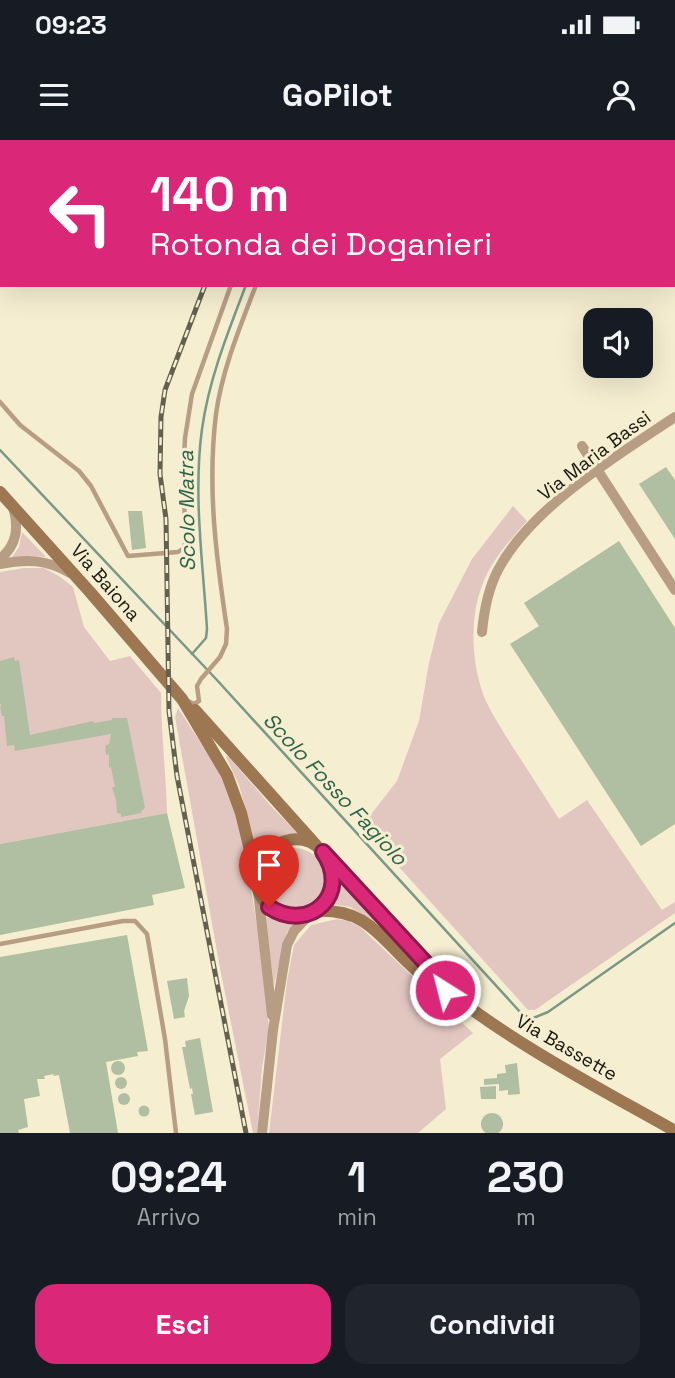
<!DOCTYPE html>
<html lang="it">
<style>
body{margin:0;font-family:"Space Grotesk",sans-serif;background:#20242c;color:#f1f3f6;height:100vh;display:flex;flex-direction:column;font-size:26px;white-space:nowrap}
*{box-sizing:border-box;margin:0}
p{font-size:23px;color:#9ea1a6}
.icon{flex:none;width:38px;height:38px;fill:none;stroke:currentColor;stroke-width:2;stroke-linecap:round;stroke-linejoin:round}
.map{position:relative;height:993px;overflow:hidden}
.sheet{display:flex;flex-direction:column;background:#171b24;flex:1}
.sheet>*{flex:none}
.guide{position:absolute;left:0px;top:0px;width:676px;height:147px;box-shadow:0 7px 28px #0002;background:#db2777;color:#fff;overflow:hidden}
.tools{position:absolute;left:583px;top:168px;display:grid;gap:14px}
.tools a{display:grid;place-items:center;width:70px;height:70px;border-radius:14px;background:#171b24;box-shadow:0 7px 28px #0002;font-size:35px}
.pin{position:absolute;display:grid;place-items:center;width:60px;height:60px;color:#fff;margin:-72px -30px;border-radius:50% 50% 50% 0;rotate:-45deg;box-shadow:0 0 7px #0007}
.pin .icon{rotate:45deg}
.me{position:absolute;width:77px;margin:-38px;rotate:324deg;stroke-linejoin:round;filter:drop-shadow(0 0 5px #0008)}
.turn{display:flex;align-items:center;gap:24px;height:147px;padding:0 35px;font-size:32px}
.turn .icon{width:91px;height:91px;stroke-width:2.5}
.turn b{display:block;font-size:49px;line-height:60px}
.eta{display:flex;justify-content:space-evenly;align-items:center;height:119px;text-align:center}
.eta b{font-size:42px;font-weight:800;line-height:49px}
.action{display:flex;gap:14px;margin-top:auto;padding:14px 35px}
.action a{flex:1;height:80px;border-radius:21px;background:#db2777;color:#fff;font-size:28px;font-weight:800;line-height:80px;text-align:center}
.action a+a{background:#20242c;color:#f1f3f6}
.status{display:flex;justify-content:space-between;align-items:center;height:49px;padding:0 35px;background:#171b24;direction:ltr}
.status svg{height:19px;fill:currentColor}
header{display:flex;justify-content:space-between;align-items:center;height:91px;padding:0 35px;background:#171b24;font-size:32px;font-weight:800}
.map>svg:first-child{display:block}
.green{fill:#e2c7c1}
.lines{fill:none;stroke-linecap:round;stroke-linejoin:round}
.stream{stroke:#799886;stroke-width:2.5}
.building{fill:#b0bea1}
.lane{stroke:#b89d85;stroke-width:4.5}
.street{stroke:#b89d85;stroke-width:10}
.secondary{stroke:#9d7652;stroke-width:12}
.rail-casing{stroke:#64604f;stroke-width:5}
.rail{stroke:#f5eed1;stroke-width:2.5;stroke-dasharray:8;stroke-linecap:butt}
.route-casing{stroke:#8e194d;stroke-width:18}
.route{stroke:#db2777;stroke-width:12}
.labels{text-anchor:middle;stroke-width:6;stroke-linejoin:round;paint-order:stroke}
.street-label{font-size:19px;fill:#19170c;stroke:#f5eed1}
.water-label{font-size:21px;font-style:italic;fill:#2d6348;stroke:#f5eed1}
</style>
<div class="status"><b>09:23</b><svg viewBox="0 0 49 12"><path d="M0 12V9h3v3zM5 12V6h3v6zM10 12V3h3v9zM15 12V0h3v12zM26 1h20v11H26zM47 4h2v5h-2z"/></svg></div>
<header><svg class="icon" aria-label="menu" viewBox="0 0 24 24"><path d="M4 6h16M4 12h16M4 18h16"/></svg>GoPilot<svg class="icon" aria-label="person" viewBox="0 0 24 24"><circle cx="12" cy="8" r="4"/><path d="M4 21q1-7 8-7t8 7"/></svg></header>
<div class="map">
<svg width="675" height="993" viewBox="0 0 675 993">
<rect width="100%" height="100%" fill="#f5eed1"/>
<g class="green">
<path d="M 513,366 L 527,381 C 513,397 498,413 488,432 C 469,468 470,516 483,554 C 490,572 502,589 512,606 C 528,630 543,654 559,679 L 587,660 L 662,770 L 675,762 L 675,773 L 535,870 L 528,870 L 362,686 L 397,641 L 419,581 L 429,523 L 439,483 L 472,419 Z"/>
<polygon points="22,392 46,417 30,416 14,419 12,417 19,407"/>
<path d="M 24,428 L 44,428 L 59,436 L 73,447 L 84,487 L 110,521 L 130,516 L 161,553 C 161,593 166,633 167,673 L 0,704 L 0,432 Z"/>
<polygon points="178,568 219,631 231,656 241,690 262,815 269,888 262,928 257,993 253,993 220,828 175,577"/>
<polygon points="228,616 271,666 301,697 258,716 239,645 226,617"/>
<circle cx="294" cy="740" r="32"/>
<polygon points="337,736 380,785 350,767 331,764 336,754"/>
<polygon points="265,777 294,784 287,792 274,845"/>
<polygon points="337,779 348,781 360,787 473,893 440,919 446,969 418,993 269,993 287,841 294,805 311,785"/>
</g>
<g class="lines">
<g class="stream">
<polyline points="55,2 56,0"/>
<polyline points="300,2 301,0"/>
<polyline points="0,124 2,123"/>
<polyline points="0,310 216,539 521,873 531,879 548,872 675,783"/>
<path d="M 192,514 L 206,498 L 207,489 C 203,423 193,355 202,289 C 209,239 228,192 246,145"/>
</g>
</g>
<g class="building">
<polygon points="666,327 675,340 675,399 639,344"/>
<polygon points="128,371 142,371 146,408 132,410"/>
<polygon points="619,401 675,488 675,684 641,706 510,504 539,486 524,463"/>
<polygon points="14,517 15,521 19,520 30,595 93,581 94,583 112,580 112,578 127,578 145,668 141,671 142,673 121,677 121,674 117,673 116,660 112,647 115,647 111,627 109,628 109,614 106,615 105,606 109,604 111,594 15,611 14,605 7,606 4,576 2,576 0,566 2,566 0,563 0,521"/>
<polygon points="167,673 185,748 152,755 154,765 0,795 0,704"/>
<polygon points="127,795 148,911 137,912 138,916 106,922 118,993 70,993 59,935 53,936 54,934 44,936 45,939 37,939 40,956 24,959 28,987 18,990 19,993 0,993 0,817"/>
<polygon points="187,838 189,856 184,871 185,877 174,879 167,841"/>
<polygon points="200,898 213,972 195,975 191,954 193,954 192,948 190,949 182,907 186,907 185,901"/>
<circle cx="118" cy="928" r="7"/>
<polygon points="517,923 520,954 508,955 508,950 499,951 499,944 484,945 484,939 497,938 497,934 506,933 505,925"/>
<circle cx="121" cy="943" r="6"/>
<polygon points="496,946 496,959 481,959 480,947"/>
<circle cx="124" cy="959" r="6"/>
<circle cx="144" cy="971" r="5.5"/>
<circle cx="492" cy="984" r="11"/>
</g>
<g class="lines">
<g class="lane">
<polyline points="62,2 63,0"/>
<polyline points="285,2 286,0"/>
<polyline points="310,2 311,0"/>
<polyline points="0,131 2,130"/>
<polyline points="0,262 20,285 79,331 91,346 128,416 178,412 184,408 186,399 183,340 185,298 192,254 231,145"/>
<path d="M 186,560 L 194,564 L 199,561 L 197,546 L 201,539 L 220,517 L 226,504 L 227,489 C 216,416 207,347 216,274 C 222,230 240,187 256,145"/>
<polyline points="0,804 123,781 135,781 147,794 165,899 176,993"/>
</g>
<g class="street">
<polyline points="582,306 675,450"/>
<path d="M 0,419 C 17,405 19,388 13,367"/>
<path d="M 0,424 C 26,419 46,419 70,433"/>
<path d="M 482,492 C 484,471 488,449 498,430 C 531,367 617,316 675,277"/>
<polyline points="258,751 272,875"/>
<polyline points="262,993 273,890 287,805 294,791 309,775"/>
</g>
<g class="secondary">
<polyline points="0,352 90,452 182,559 227,635 241,673 256,735"/>
<polyline points="195,570 316,705"/>
<path d="M 323,712 C 357,761 289,802 262,758 C 243,727 276,689 310,702 C 322,708 332,721 342,731 C 373,763 402,797 432,830 L 441,844"/>
<path d="M 315,771 C 369,768 380,799 416,830 C 426,838 437,844 447,851 C 518,906 597,947 675,991"/>
</g>
<g class="rail-casing">
<g id="rail">
<polyline points="259,2 259,0"/>
<polyline points="205,145 165,250 161,277 160,334 166,379 169,571 177,636 246,993"/>
</g>
</g>
<use href="#rail" class="rail"/>
</g>
<g class="lines">
<g class="route-casing">
<path id="route" d="M 269,767 C 310,794 352,753 323,712 L 432,830 L 445,850"/>
</g>
<use href="#route" class="route"/>
</g>
<g class="labels">
<g class="street-label">
<text transform="translate(594 315) rotate(-37)" y="7">Via Maria Bassi</text>
<text transform="translate(106 442) rotate(49)" y="7">Via Baiona</text>
<text transform="translate(567 907) rotate(30)" y="7">Via Bassette</text>
</g>
<g class="water-label">
<text transform="translate(187 371) rotate(-91)" y="7">Scolo Matra</text>
<text transform="translate(335 649) rotate(47)" y="7">Scolo Fosso Fagiolo</text>
</g>
</g>
</svg>
<div class="tools">
<a><svg class="icon" aria-label="sound" viewBox="0 0 24 24"><path d="M4 9h4l5-4v14l-5-4H4zM17 9q2 3 0 6"/></svg></a>
</div>
<div class="pin" style="left:269px;top:767px;background:#d93025"><svg class="icon" aria-label="arrive" viewBox="0 0 24 24"><path d="M6 21V4h12l-3 4 3 4H6"/></svg></div>
<svg class="me" style="left:445px;top:850px" viewBox="-20 -20 40 40"><circle r="17" fill="#db2777" stroke="#fff" stroke-width="3"/><path d="M0-11L8 9 0 5-8 9z" fill="#fff"/></svg>
<div class="guide">
<div class="turn"><svg class="icon" aria-label="left" viewBox="0 0 24 24"><path d="M17 20v-9H6M10 6l-5 5 5 5"/></svg><div><b>140 m</b>Rotonda dei Doganieri</div></div>
</div>
</div>
<section class="sheet">
<div class="eta">
<div><b>09:24</b><p>Arrivo</p></div>
<div><b>1</b><p>min</p></div>
<div><b>230</b><p>m</p></div>
</div>
<div class="action"><a>Esci</a><a>Condividi</a></div>
</section>
